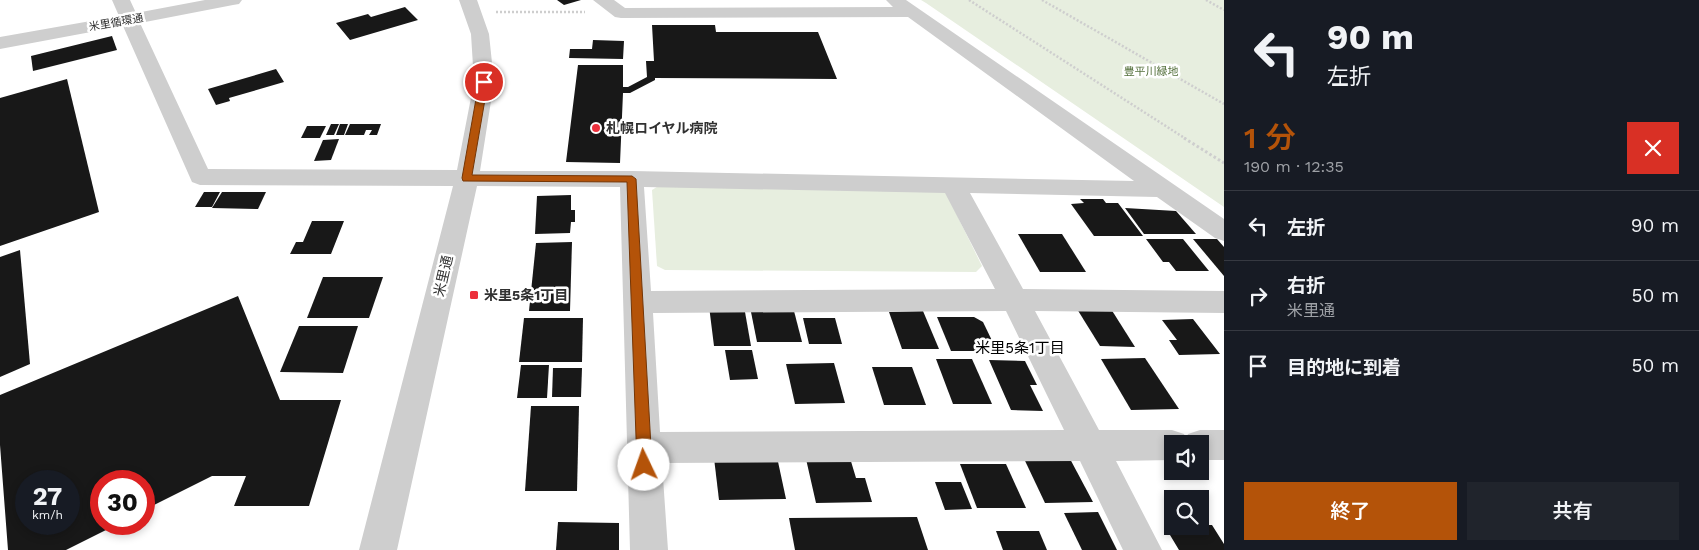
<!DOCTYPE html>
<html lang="ja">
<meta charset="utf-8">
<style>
body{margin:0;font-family:"Work Sans","Noto Sans JP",sans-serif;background:#20242c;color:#f1f3f6;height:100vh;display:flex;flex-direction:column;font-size:19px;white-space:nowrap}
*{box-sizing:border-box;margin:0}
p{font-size:16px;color:#9ea1a6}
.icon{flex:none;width:28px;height:28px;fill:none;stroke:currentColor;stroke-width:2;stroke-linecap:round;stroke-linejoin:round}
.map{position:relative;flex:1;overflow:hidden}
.drawer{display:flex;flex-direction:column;background:#171b24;width:475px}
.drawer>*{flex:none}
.hud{background:#171b24;color:#f1f3f6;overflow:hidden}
.controls{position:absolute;left:1164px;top:435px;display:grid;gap:10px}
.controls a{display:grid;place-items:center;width:45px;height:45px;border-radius:0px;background:#171b24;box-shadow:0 2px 8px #0003;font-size:25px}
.speed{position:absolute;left:15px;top:470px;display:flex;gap:10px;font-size:25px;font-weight:700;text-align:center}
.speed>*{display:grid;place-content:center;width:65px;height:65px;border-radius:50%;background:#171b24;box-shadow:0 2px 8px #0003;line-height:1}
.speed small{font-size:12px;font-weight:400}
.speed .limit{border:8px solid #d22;background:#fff;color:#111}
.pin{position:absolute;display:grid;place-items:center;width:42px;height:42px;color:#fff;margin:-21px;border:2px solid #fff;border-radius:50%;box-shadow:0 1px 5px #0007}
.me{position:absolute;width:55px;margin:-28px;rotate:357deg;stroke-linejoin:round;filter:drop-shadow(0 0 4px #0008)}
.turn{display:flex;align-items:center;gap:18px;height:105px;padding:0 20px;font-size:22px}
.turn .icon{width:65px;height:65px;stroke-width:2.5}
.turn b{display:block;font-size:35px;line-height:42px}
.round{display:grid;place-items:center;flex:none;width:52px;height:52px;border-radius:0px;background:#20242c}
.overview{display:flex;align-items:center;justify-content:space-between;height:85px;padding:0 20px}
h1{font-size:30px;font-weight:600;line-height:38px;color:#b45309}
.cta{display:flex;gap:10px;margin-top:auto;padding:10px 20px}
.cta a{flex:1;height:58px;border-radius:0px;background:#b45309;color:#fff;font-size:20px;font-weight:600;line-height:58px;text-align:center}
.cta a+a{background:#20242c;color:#f1f3f6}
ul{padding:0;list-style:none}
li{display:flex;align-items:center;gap:15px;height:70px;padding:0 20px;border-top:1px solid #363941}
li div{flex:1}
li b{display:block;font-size:19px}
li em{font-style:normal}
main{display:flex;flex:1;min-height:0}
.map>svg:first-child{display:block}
.green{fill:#e7eedf}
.building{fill:#181818;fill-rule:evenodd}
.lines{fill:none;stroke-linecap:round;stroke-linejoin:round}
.path-far1{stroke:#cecece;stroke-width:2.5;stroke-dasharray:2 2;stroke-linecap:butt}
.path{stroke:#cecece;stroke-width:3;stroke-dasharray:2.5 2.5;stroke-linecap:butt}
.minor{fill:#cecece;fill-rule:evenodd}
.route{fill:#b45309;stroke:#753606}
.poi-dot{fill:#ec303c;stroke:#fff;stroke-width:2}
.labels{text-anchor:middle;stroke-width:5;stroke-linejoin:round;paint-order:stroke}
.far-street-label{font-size:11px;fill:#313131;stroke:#fff}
.far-park-label{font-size:11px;fill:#54703c;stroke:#fff}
.poi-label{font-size:14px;font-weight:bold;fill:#313131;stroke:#fff;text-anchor:start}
.street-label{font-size:14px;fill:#313131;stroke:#fff}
.neighbourhood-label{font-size:15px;fill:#000;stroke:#fff}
</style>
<main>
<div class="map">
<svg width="1224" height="550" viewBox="0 0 1224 550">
<rect width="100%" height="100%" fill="#fff"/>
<g class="green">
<polygon points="921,0 1224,0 1224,207 926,3"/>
<polygon points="660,185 939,190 946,193 982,266 976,272 665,270 657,266 652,190"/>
</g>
<g class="building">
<polygon points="557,0 581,0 564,5"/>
<polygon points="405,7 418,20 350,40 336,23 368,14 371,17"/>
<polygon points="652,25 715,25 716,32 818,32 837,79 655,78 655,80 630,93 623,93 620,163 566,162 578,65 623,65 623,87 628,87 647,77 646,61 654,61"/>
<polygon points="112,36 117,50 33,71 31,56"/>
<polygon points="593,40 624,41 623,59 569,58 570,49 592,49"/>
<polygon points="276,69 284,82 229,98 230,101 216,105 208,89"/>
<polygon points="67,79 99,212 0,246 0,98"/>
<polygon points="331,124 339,124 334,135 326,135"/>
<polygon points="340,124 348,124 344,135 336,135"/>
<polygon points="350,124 381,124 377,135 369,135 372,130 366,130 364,135 345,135"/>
<polygon points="307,126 326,126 320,138 301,138"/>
<polygon points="339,139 331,160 314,161 323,140"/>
<polygon points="204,192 220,192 212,207 195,207"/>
<polygon points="222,192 266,192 258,209 212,208"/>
<polygon points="571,195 571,210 575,210 575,222 571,222 570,233 535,234 537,196"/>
<polygon points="1080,199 1103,199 1106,203 1118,203 1143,236 1094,236 1071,204 1084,203"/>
<polygon points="1125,208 1176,211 1196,234 1144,234"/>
<polygon points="312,221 344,221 331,254 290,254 296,242 303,242"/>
<polygon points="1018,234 1062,234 1086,272 1040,272"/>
<polygon points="1146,239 1183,239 1209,271 1176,271 1169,262 1163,262"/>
<polygon points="1193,239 1217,239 1224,247 1224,276"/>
<polygon points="572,242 570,311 529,311 536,243"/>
<polygon points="20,250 30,364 0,377 0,257"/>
<polygon points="323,277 383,277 369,318 307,318"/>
<path d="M 238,296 L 280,400 L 341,400 L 309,506 L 234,506 L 246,476 L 212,476 L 144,510 L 144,481 L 101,481 L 101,524 L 118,524 L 66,550 L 8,550 L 0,445 L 0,395 ZM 26,481 L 69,481 L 69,524 L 26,524 Z"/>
<polygon points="709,306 745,312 751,346 714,346"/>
<polygon points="1077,309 1111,309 1135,347 1100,346"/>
<polygon points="794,311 802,342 757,342 751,312"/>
<polygon points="923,311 939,349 902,349 889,312"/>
<polygon points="937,317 974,317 983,322 997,351 951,351"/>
<polygon points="524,318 583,318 582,362 519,362"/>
<polygon points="803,318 835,318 842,344 809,344"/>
<polygon points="1193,319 1220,354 1179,355 1169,340 1177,340 1162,320"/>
<polygon points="299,326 358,326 343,373 280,372"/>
<polygon points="725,350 752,350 758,379 730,380"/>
<polygon points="1145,358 1179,409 1131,410 1101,359"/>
<polygon points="936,359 972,359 992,404 953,404"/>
<polygon points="989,360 1025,361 1037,385 1030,385 1043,411 1011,410"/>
<polygon points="834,363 845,403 795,404 786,364"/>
<polygon points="521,365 549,365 547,398 517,398"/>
<polygon points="872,367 912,367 926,405 884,405"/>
<polygon points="553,368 582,368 581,397 552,397"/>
<polygon points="531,406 579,406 577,491 525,491"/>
<polygon points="1018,446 1069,457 1093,502 1045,503"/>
<polygon points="777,457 786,499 719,500 714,458"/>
<polygon points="850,458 856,478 865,478 872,502 816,503 806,459"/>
<polygon points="960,464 1006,464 1026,508 977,508"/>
<polygon points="935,482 961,482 972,509 945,510"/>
<polygon points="1098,512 1117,550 1082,550 1064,513"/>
<polygon points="917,517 928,550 795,550 789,518"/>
<polygon points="558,522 619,523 619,550 556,550"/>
<polygon points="1164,525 1200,526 1200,525 1212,525 1224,544 1224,550 1179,550"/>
<polygon points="996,531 1039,531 1047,550 1003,550"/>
</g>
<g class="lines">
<g class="path-far1">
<polyline points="969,0 1186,139"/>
<polyline points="1042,0 1224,104"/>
<polyline points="1206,0 1224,10"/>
<polyline points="496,12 585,12"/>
</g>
<polyline class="path" points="1184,138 1224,163"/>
<path class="minor" d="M 112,0 L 130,0 L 136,13 L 205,0 L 242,0 L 239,4 L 233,5 L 140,23 L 208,169 L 457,170 L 474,82 L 471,34 L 459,0 L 477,0 L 489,34 L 494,82 L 480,171 L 632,171 L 1134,181 L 908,17 L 621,18 L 615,17 L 593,0 L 614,0 L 625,8 L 893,7 L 886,0 L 906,0 L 1224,219 L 1224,241 L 1215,238 L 1157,197 L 970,193 L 1023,289 L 1224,291 L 1224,313 L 1035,311 L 1099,430 L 1172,430 L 1184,434 L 1186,439 L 1188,434 L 1200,430 L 1224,430 L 1224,460 L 1200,460 L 1200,444 L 1172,444 L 1172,460 L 1116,461 L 1162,550 L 1123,550 L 1080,461 L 662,463 L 668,550 L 630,550 L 620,187 L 477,186 L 397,550 L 359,550 L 453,186 L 200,185 L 192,182 L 123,26 L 0,49 L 0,37 L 119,16 ZM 644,187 L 945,193 L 995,289 L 651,291 ZM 1006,311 L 1064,430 L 660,432 L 653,313 Z"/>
</g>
<polygon class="route" points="484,79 488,82 472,175 632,176 636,179 652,465 650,469 644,471 639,469 637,465 627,182 463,181 462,178 479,82"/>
<g class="poi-dot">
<circle cx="596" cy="128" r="5"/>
<rect x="469" y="290" width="10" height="10" rx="2.5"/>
</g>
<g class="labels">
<g class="far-street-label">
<text transform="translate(116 22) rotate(-10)" y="4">米里循環通</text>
</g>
<g class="far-park-label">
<text x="1151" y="75">豊平川緑地</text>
</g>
<g class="poi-label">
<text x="606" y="133">札幌ロイヤル病院</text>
<text x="484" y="300">米里5条1丁目</text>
</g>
<g class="street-label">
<text transform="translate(443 276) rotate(-77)" y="5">米里通</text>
</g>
<g class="neighbourhood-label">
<text x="1020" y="353">米里5条1丁目</text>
</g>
</g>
</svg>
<div class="controls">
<a><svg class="icon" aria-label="sound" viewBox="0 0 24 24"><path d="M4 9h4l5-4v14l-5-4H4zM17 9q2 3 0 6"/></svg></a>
<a><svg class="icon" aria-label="search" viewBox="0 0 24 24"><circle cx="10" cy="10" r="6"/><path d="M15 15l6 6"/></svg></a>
</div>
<div class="speed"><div>27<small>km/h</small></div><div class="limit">30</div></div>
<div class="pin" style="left:484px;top:82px;background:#d93025"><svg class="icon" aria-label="arrive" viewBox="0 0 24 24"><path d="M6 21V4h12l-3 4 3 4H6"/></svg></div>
<svg class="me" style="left:644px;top:465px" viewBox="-20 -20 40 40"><circle r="19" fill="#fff"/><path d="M0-13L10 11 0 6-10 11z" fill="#b45309"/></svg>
</div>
<section class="drawer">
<div class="hud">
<div class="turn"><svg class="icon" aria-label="left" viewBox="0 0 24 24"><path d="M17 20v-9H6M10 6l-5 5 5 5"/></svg><div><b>90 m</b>左折</div></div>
</div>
<div class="overview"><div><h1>1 分</h1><p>190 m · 12:35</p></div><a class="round" style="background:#d93025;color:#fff"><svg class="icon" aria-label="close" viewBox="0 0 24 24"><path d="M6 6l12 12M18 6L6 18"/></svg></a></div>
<ul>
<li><svg class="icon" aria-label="left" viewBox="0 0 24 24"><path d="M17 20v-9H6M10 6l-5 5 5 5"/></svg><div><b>左折</b></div><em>90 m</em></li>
<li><svg class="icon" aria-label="right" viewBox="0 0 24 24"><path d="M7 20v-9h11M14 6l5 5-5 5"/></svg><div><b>右折</b><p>米里通</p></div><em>50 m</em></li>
<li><svg class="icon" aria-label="arrive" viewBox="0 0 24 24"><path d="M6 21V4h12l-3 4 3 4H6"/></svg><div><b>目的地に到着</b></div><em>50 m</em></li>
</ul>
<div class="cta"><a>終了</a><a>共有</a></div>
</section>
</main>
